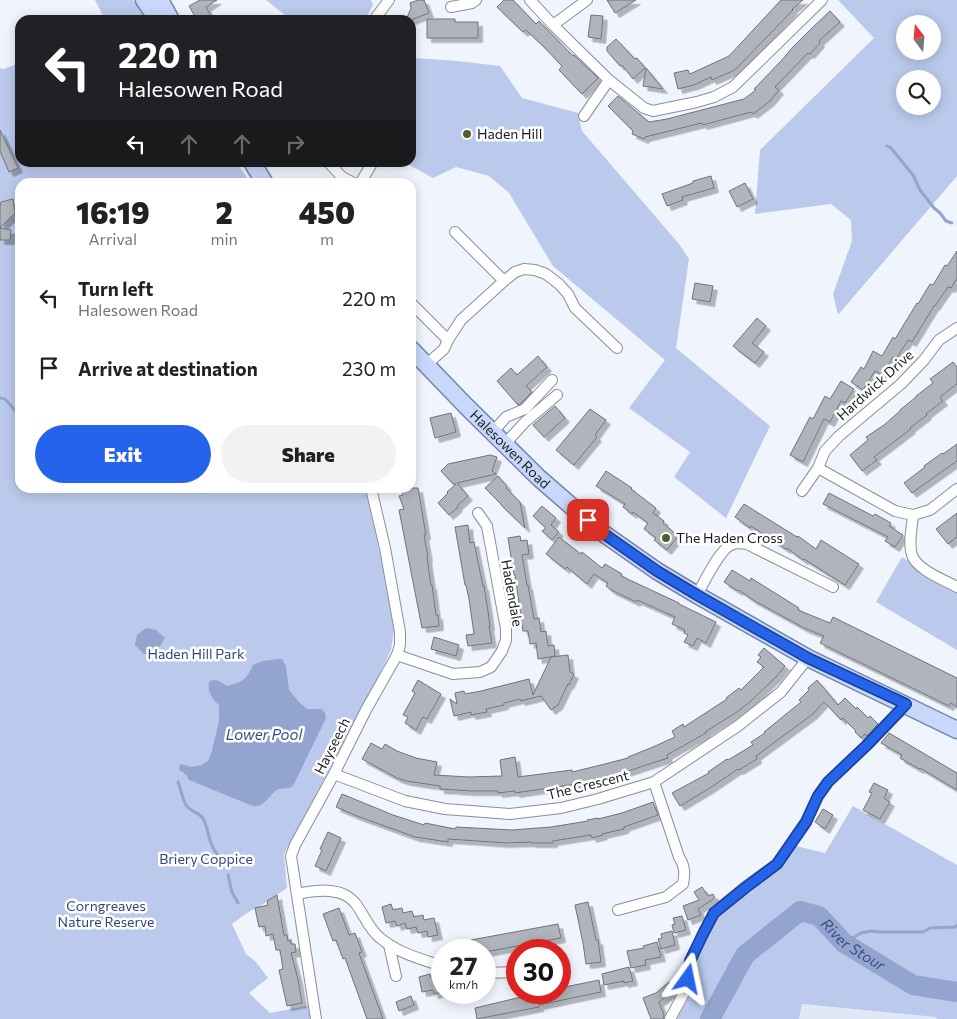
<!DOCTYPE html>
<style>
body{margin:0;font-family:Commissioner,sans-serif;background:#f2f2f2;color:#222;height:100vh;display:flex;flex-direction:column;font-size:19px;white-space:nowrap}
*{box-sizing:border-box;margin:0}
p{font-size:16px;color:#767676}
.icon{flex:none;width:28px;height:28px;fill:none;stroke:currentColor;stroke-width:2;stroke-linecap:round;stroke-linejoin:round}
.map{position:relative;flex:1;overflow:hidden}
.side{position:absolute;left:15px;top:178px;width:401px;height:315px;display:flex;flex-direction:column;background:#fff;border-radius:15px;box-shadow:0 2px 12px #0003}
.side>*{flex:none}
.guide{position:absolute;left:15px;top:15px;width:401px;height:152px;border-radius:15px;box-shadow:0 2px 12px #0003;background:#202124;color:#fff;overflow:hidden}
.needle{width:32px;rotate:344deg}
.tools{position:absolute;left:896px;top:15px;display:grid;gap:10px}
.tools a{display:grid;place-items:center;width:45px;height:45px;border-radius:50%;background:#fff;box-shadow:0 2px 12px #0003;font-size:25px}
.speed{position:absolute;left:431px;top:939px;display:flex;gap:10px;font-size:25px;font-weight:700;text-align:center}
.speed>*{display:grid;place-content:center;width:65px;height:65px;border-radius:50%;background:#fff;box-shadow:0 2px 12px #0003;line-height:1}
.speed small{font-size:12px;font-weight:400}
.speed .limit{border:8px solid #d22;background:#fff;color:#111}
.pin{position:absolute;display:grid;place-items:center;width:42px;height:42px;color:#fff;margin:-21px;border-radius:10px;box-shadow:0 2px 8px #0006}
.me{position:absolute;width:55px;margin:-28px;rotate:12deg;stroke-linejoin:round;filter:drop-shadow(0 0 4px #0008)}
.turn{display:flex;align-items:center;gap:18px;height:105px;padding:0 20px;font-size:22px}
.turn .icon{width:65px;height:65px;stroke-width:2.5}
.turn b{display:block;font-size:35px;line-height:42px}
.lanes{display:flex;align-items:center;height:48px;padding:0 20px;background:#0003;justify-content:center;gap:25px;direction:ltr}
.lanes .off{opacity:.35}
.eta{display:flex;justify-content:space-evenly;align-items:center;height:85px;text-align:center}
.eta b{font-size:30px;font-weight:800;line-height:35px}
.action{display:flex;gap:10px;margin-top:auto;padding:10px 20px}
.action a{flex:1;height:58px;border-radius:30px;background:#2563eb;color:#fff;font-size:20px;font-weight:800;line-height:58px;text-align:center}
.action a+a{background:#f2f2f2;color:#222}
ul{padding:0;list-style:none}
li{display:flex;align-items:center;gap:15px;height:70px;padding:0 20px}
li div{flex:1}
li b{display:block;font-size:19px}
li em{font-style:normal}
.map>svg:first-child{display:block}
.built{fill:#e0e7f6}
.green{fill:#bbcaec;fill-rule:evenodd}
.water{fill:#93a5ce}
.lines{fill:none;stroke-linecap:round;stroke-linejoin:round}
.stream{stroke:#93a5ce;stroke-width:3}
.river{stroke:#93a5ce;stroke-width:20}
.building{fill:#b0b4bc;stroke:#70737b;filter:url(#shadow)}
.minor-casing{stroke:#8a8e95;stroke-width:12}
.primary-casing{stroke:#7485ab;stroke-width:19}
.minor{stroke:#fff;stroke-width:10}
.primary{stroke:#c8d8fa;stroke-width:16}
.route-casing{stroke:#184099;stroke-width:12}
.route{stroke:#2563eb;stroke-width:9}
.poi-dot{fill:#565d2b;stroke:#fff;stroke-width:2}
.labels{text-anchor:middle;stroke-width:5;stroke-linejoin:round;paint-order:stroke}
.poi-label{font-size:14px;fill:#1b1c1f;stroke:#fff;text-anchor:start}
.street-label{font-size:14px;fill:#1b1c1f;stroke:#fff}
.park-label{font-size:14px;fill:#31477c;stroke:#fff}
.water-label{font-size:15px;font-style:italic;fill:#394f84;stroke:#fff}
</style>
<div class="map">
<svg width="957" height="1019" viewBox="0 0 957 1019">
<defs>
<filter id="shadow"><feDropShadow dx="4.5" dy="4.5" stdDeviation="0" flood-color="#0004"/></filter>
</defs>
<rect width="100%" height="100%" fill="#f0f4fc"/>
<polygon class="built" points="802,1004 935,1017 938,1019 799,1019"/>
<g class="green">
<polygon points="95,0 133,0 147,20 105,20"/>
<polygon points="266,0 371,0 373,5 365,20 291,20"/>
<path d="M 838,0 L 957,0 L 957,176 L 838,315 L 833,294 L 852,241 L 851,220 L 831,204 L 755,214 L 760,150 L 874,38 ZM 905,24 L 932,24 L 932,51 L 905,51 ZM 905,79 L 932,79 L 932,106 L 905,106 Z"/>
<polygon points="414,58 458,61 500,66 522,98 578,113 582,131 679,244 689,259 676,348 770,426 726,518 674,477 690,452 629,408 665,360 553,266 509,193 489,176 456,167 433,178 406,163 411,162 411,59"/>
<path d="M 20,63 L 20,162 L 237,163 L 250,182 L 20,182 L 20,488 L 366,488 L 395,625 L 391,650 L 372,690 L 284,854 L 287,888 L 257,908 C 251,909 238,920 232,924 L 246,954 L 256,962 L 268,978 L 249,993 L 270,1013 L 311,1005 L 313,1019 L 0,1019 L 0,68 L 3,69 Z"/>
<polygon points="902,557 957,592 957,650 876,602"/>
<polygon points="853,806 957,865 957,1019 938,1019 935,1017 802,1004 799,1019 677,1019 692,991 695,964 718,917 779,868 796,846 825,853"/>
</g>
<g class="water">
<polygon points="146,628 156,630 165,638 155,654 144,654 135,645 137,635"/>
<path d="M 277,659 L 282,659 L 286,666 L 289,690 L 299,702 L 307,709 L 322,709 L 325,713 L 326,718 L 293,786 L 289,788 L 278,789 C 269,795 264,808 253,806 L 189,780 C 188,778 187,776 186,775 C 182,770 176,772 181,764 L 192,767 L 201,765 L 208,761 L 211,754 L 219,721 L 219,705 C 212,699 207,692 209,682 C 215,677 221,683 227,686 C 243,682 246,680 253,665 L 263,661 Z"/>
</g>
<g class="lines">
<g class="stream">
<polyline points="887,146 891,148 913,175 920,190 934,208 940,213 946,221 952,223"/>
<polyline points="0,398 5,399 20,416"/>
<path d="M 178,782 C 181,789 182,798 186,805 C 190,812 200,812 204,820 C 209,831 208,843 217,854 C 220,858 225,858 229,863 L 228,868"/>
<polyline points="228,875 232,892 238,903"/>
<polyline points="844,943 861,933 871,931 880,932 923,932 930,928 955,927 957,925"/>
</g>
<path class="river" id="s1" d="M 710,1019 L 745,955 L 800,911 L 819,916 L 844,943 L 913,985 L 957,992"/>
</g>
<g class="building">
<polygon points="200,0 217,0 206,7 213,20 197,20 189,6"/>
<polygon points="418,0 424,0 429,13 411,20 406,20 411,8 410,3"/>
<polygon points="504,0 513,0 536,24 539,21 573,56 574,55 598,78 582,94 559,70 562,66 543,46 526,30 523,32 497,7"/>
<polygon points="607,0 636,0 615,13"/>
<polygon points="781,0 803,0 792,9 793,10 735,70 712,80 711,77 694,85 678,89 674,73 688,70 690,74 729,56"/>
<polygon points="830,11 840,22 819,41 820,43 810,54 808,53 775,87 779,90 770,101 753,114 751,112 703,125 702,123 645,137 644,139 632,134 633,131 608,106 618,96 636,111 649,122 667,119 744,99 756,90 754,89 781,61 793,47 810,30"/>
<polygon points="591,15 603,16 601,39 588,37"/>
<polygon points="427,19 455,19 455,22 478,22 478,38 427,38"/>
<polygon points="616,39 635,59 637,58 645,68 633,79 622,65 620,66 607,51 607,47"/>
<polygon points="646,68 663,89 643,86"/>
<polygon points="0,130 18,168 9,172 0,151"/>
<polygon points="711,176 714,188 682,197 683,200 667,206 662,194 693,183 693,181"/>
<polygon points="745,183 753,199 737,207 729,191"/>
<polygon points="13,199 15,213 0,228 0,206 1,202"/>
<polygon points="0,228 11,230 10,240 0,240"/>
<polygon points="957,251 957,278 951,288 948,287 935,306 934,306 912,342 908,340 896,359 893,357 882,375 875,371 863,390 851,382 861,367 864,369 873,351 882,356 893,337 895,339 917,303 918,304 930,284 933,285 945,265 947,266"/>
<polygon points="695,283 713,286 710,302 692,299"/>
<polygon points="757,318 766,326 752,343 764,352 755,363 733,346"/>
<polygon points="538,356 547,367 526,386 532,392 521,403 518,405 497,381 511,368 517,375"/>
<polygon points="953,362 957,367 957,384 940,397 943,401 926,414 927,415 910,428 911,429 874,457 877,460 862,471 850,455 868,440 866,437 884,425 900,411 900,410 916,397 916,396 933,383 930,379"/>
<polygon points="841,381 854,389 845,403 841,401 830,422 824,419 803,462 790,455 810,417 813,419 825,396 830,399"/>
<polygon points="555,406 565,418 544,437 533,425"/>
<polygon points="590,409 606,420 595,435 597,437 574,465 556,450"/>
<polygon points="451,413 456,432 435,438 430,418"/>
<polygon points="957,444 957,461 912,493 904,483 925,467 924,466 942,453 943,454"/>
<polygon points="490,455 497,457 492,471 496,474 457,483 468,496 457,506 458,507 449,515 438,503 448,493 447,492 456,484 453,484 441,471 448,464"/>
<polygon points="606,471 632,488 631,489 656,508 653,513 664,521 663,523 678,536 667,550 654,540 656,538 644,529 648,523 633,512 632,514 623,507 625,504 596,486"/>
<polygon points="498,476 507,486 506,488 520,502 525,528 501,505 501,504 485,488"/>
<polygon points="400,488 418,488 426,535 424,535 428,558 427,558 431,585 432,585 436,615 438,615 439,626 422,628 399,510 404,509 399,496 403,495"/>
<polygon points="829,493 873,516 875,514 891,523 889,526 903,535 895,547 885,541 888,537 823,504"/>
<polygon points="744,504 797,537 798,536 816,549 821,540 859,564 845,585 804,559 803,560 787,548 786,549 751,526 750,528 735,517"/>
<polygon points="542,506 556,518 551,525 559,532 552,540 542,531 546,528 533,516"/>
<polygon points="957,513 957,537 948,544 936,529"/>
<polygon points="468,525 470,543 474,542 483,586 484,586 488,611 490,626 489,626 492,643 468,646 466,635 474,634 469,599 466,585 465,585 455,527"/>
<polygon points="520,536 521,541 527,540 529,554 522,555 527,585 528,585 534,619 539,618 541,632 546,631 548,646 554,645 555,656 538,659 536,643 530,644 528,631 523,631 515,575 514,575 508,538"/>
<polygon points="559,537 581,554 582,552 602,568 605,564 622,574 621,576 679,603 679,604 716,622 706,643 697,638 693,646 684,642 688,635 684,633 685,630 672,624 675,617 637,600 636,602 611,590 606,586 608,583 594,574 587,584 567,567 565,569 546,554"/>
<polygon points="732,570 750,581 751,578 799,608 798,610 830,623 833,617 957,678 957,707 951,703 949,706 820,643 824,636 804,628 753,600 739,590 738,591 724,582"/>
<polygon points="434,637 459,645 456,656 431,649"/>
<polygon points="764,648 785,666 776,677 751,701 737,712 705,732 706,733 667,755 668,758 607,778 583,783 515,793 515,791 498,793 498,791 471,791 440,789 440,786 406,781 397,778 362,759 371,743 382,749 385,744 397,751 416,758 437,762 434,775 469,777 502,776 500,760 515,757 518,777 572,770 572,772 601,765 628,758 628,757 653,747 675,737 672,731 683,724 684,727 727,699 726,698 739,688 741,690 764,667 757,662 761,657 758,655"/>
<polygon points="568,655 570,672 574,674 569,685 568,684 558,705 551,710 541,696 521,701 520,699 504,703 504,705 486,709 487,712 471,715 471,712 454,716 450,699 457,704 455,693 464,691 465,694 481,691 529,679 533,695 551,657"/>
<polygon points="418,680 441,694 427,719 423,717 416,730 405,723 408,717 403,715 415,693 412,691"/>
<polygon points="817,680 838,705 845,698 856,709 857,707 868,718 870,716 878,724 867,736 865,734 861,738 855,732 856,731 843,718 841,720 824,702 813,714 756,756 757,759 739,770 738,769 710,788 680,806 672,793 709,773 708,772 727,759 728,760 753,745 751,742 765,733 764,732 801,702 799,700 809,690 808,688"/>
<polygon points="889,733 957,773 957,790 920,768 919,769 900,758 902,755 881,743"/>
<polygon points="874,783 888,790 884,798 890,802 880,819 863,810 872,793 869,792"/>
<polygon points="342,794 393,815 424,825 425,823 455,829 456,827 512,830 551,827 588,821 587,820 598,818 598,819 622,813 653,802 658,815 624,827 624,829 602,834 603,835 592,838 591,835 553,841 553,843 531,843 531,842 506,843 448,839 448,842 415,837 357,816 336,807"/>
<polygon points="823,809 833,815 825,829 815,822"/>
<polygon points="328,832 341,838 326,871 315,866 322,850 320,849"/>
<polygon points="702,887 708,896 713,894 715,898 698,909 701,915 688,920 683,906 699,900 694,892"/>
<polygon points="277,895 284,935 287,935 288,941 290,940 291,944 295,944 296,952 291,953 298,979 302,1003 287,1006 279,970 283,969 280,950 276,950 273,934 266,936 265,926 259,927 255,908 268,905 267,901"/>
<polygon points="588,902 596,940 598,940 601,962 586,964 583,943 575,905"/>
<polygon points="391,904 393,910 402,908 403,913 412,911 414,917 423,915 424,920 434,918 438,935 428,937 427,931 418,933 416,927 407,929 405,923 397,926 395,921 386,923 382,907"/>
<polygon points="339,908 349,935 355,933 362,952 359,953 383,1019 367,1019 345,958 343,959 336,940 333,941 323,914"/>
<polygon points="682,916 686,930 674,933 672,925 675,924 673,918"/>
<polygon points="558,924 561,938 485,952 485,950 472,950 471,940"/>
<polygon points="672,931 675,945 661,949 658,939 662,938 661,934"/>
<polygon points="657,942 661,957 645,960 646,965 631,968 627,951 644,948 643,946"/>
<polygon points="629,967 633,981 624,983 624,981 604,985 602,974"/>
<polygon points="430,974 431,978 440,976 441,982 442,982 442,992 434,994 433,990 422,992 419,977"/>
<polygon points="599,980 601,992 539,1005 539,1007 477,1019 475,1008 542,992 560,992 560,988"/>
<polygon points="669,982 675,990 659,1002 664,1015 663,1019 651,1019 643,998 656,993"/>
<polygon points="411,996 414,1005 399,1011 396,1002"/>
</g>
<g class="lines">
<g class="minor-casing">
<g id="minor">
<polyline points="530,0 553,25 609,80 644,108 653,111 697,102 714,97 733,87 822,0"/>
<polyline points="451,7 472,3 476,0"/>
<polyline points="374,20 389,0"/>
<polyline points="553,25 587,0"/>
<polyline points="584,116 609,80"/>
<polyline points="328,162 342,177 352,182"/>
<polyline points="361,182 371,165"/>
<polyline points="455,232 504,281"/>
<polyline points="411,303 448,340"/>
<polyline points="426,365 444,349 448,340 461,320 504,281 515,272 524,269 535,270 546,274 559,284 568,294 575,308 617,348"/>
<polyline points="492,433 506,417 525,409 552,380"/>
<polyline points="504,445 525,422 557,395"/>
<path d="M 957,489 L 930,510 L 913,515 C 912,528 908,543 912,555 C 916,569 944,580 957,587"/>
<polyline points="802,491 818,468"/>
<polyline points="913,515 895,511 818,468 825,451 839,436 901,384 924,360 939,340 957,328"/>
<path d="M 697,595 C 704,583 719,550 731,545 C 736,542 741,543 747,544 L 833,587"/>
<polyline points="397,655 453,674 480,672 491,667 502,651 506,640 506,629 487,526 478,513"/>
<polyline points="334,774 405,801 445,809 510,814 561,808 598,799 654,782 738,726 781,692 808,658"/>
<path d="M 297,894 C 315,890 342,886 355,903 C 364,914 368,928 379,937 C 397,953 421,959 442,966"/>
<path d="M 618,910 L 666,897 L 683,884 C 685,873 685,866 679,857 L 654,782"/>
<polyline points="389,945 396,976"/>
<polyline points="485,973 518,972"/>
<polyline points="316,1019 291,856 295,845 334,774 366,710 397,655 400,645 400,632 385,548 371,488"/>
<polyline points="670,1019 683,995 688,979 690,961 704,932 714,913 745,887 777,864 806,822 818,796 828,782 867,745 906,705"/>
</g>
</g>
<g class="primary-casing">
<g id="primary">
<polyline points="144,0 158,20"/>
<polyline points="160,0 171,20"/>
<polyline points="252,162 264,182"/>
<path id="s2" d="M 411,349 L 466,406 L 539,478 L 600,531 L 657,571 L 697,595 L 808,658 L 957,730"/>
</g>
</g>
<use href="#minor" class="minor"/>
<use href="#primary" class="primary"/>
</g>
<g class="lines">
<g class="route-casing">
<polyline id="route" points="588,520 600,531 657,571 697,595 808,658 906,704 867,745 828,782 818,796 806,822 777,864 745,888 714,913 704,932 690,961 688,979"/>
</g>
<use href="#route" class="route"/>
</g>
<g class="poi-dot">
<circle cx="467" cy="134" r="5"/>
<circle cx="666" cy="538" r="5"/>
</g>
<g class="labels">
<g class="poi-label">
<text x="477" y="139">Haden Hill</text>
<text x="676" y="543">The Haden Cross</text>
</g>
<g class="street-label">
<text transform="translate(875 385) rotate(-42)" y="5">Hardwick Drive</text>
<text dy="5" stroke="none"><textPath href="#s2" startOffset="141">Halesowen Road</textPath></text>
<text transform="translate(512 593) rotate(80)" y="5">Hadendale</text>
<text transform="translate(332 746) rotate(-63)" y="5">Hayseech</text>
<text transform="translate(588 785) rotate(-14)" y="5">The Crescent</text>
</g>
<g class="park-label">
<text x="196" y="659">Haden Hill Park</text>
<text x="206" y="864">Briery Coppice</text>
<text x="106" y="911">Corngreaves<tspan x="106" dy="16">Nature Reserve</tspan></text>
</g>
<g class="water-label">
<text x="264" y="740">Lower Pool</text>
<text dy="5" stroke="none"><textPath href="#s1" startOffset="208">River Stour</textPath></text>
</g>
</g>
</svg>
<div class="tools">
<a><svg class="needle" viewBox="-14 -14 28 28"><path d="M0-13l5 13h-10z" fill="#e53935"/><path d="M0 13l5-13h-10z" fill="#767676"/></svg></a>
<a><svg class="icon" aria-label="search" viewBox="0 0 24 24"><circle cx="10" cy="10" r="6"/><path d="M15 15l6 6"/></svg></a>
</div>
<div class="speed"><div>27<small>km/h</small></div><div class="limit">30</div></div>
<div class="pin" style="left:588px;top:520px;background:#d93025"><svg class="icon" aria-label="arrive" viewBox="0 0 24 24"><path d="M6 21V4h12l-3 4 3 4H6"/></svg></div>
<svg class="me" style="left:688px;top:979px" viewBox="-20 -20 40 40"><path d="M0-17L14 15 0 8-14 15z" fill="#2563eb" stroke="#fff" stroke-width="4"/></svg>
<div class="guide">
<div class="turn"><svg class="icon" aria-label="left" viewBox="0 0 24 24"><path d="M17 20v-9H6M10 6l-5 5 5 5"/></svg><div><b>220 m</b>Halesowen Road</div></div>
<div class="lanes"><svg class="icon" aria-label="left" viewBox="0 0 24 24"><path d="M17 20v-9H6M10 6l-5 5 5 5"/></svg><svg class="icon off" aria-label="ahead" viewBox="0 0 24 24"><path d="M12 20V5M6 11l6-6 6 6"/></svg><svg class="icon off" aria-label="ahead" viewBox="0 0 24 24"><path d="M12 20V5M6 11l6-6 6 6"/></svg><svg class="icon off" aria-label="right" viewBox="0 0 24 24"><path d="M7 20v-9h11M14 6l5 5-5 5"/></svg></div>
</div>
<section class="side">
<div class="eta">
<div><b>16:19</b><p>Arrival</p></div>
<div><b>2</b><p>min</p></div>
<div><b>450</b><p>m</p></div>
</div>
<ul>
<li><svg class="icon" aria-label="left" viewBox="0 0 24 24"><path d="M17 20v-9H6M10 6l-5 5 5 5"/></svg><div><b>Turn left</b><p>Halesowen Road</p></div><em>220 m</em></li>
<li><svg class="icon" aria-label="arrive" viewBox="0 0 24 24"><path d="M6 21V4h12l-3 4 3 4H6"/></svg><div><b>Arrive at destination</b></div><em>230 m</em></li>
</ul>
<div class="action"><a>Exit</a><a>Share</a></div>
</section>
</div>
